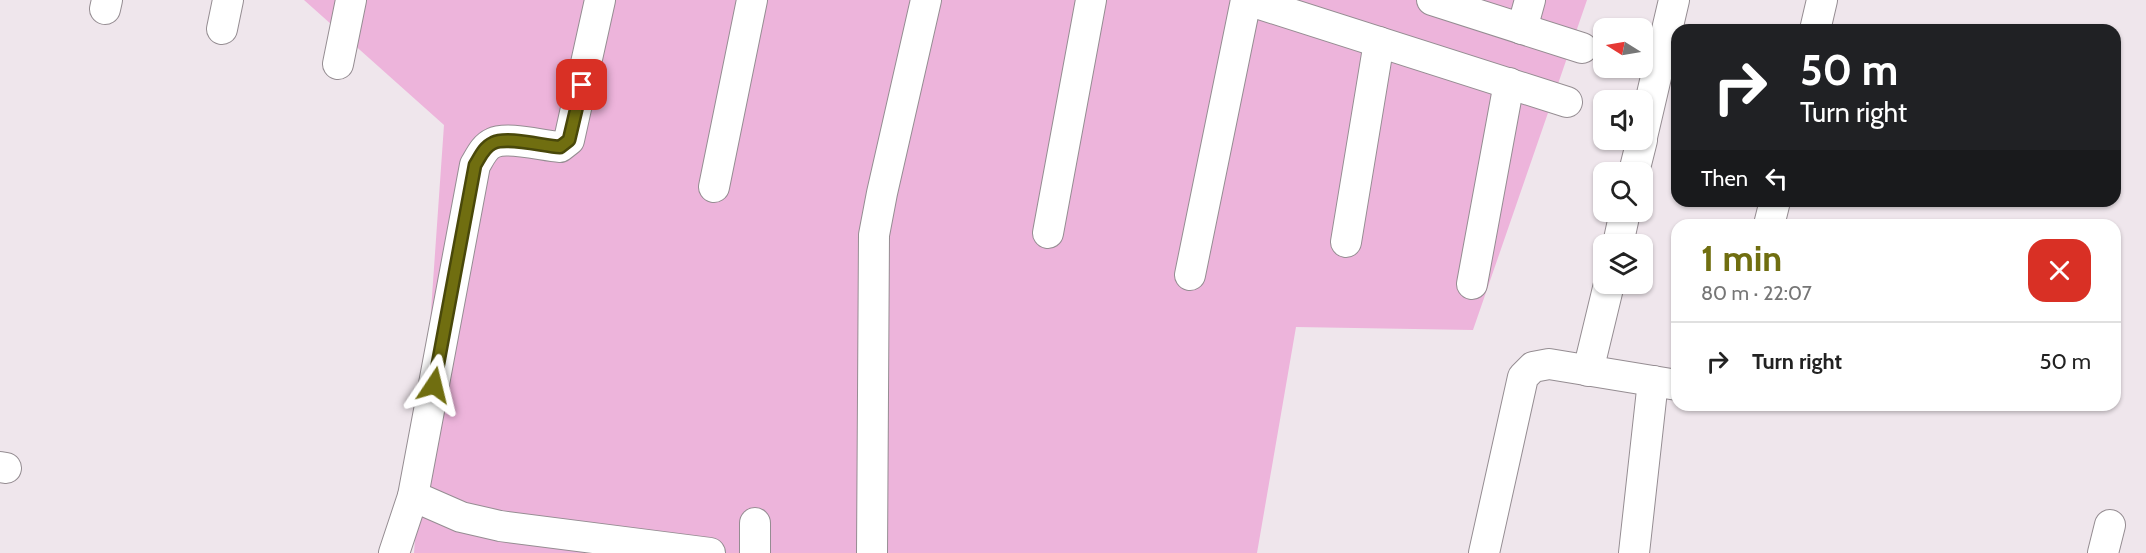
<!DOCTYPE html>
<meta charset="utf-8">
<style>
body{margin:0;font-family:Cabin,sans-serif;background:#f2f2f2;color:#222;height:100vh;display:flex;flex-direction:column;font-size:22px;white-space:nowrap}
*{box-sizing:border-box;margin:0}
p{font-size:20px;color:#767676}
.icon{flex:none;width:33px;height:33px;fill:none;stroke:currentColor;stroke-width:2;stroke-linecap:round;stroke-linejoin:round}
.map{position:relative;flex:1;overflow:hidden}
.panel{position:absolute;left:1671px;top:219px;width:450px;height:192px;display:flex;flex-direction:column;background:#fff;border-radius:18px;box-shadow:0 2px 4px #0004}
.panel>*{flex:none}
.banner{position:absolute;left:1671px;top:24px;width:450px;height:183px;border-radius:18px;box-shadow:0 2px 4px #0004;background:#202124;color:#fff;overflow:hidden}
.needle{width:39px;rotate:281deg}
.tools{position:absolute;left:1593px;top:18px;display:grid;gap:12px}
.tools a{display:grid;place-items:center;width:60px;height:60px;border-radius:12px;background:#fff;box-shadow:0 2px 4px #0004;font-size:30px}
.pin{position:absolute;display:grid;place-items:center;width:51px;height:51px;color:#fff;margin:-26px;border-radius:12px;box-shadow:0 3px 9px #0006}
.me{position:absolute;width:66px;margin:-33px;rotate:10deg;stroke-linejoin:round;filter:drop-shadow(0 0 4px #0008)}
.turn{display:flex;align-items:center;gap:21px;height:126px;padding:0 30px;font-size:27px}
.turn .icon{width:78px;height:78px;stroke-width:2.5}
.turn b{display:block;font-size:42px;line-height:51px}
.then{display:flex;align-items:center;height:57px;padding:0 30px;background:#0003;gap:12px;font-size:22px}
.round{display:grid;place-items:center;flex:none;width:63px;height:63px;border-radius:18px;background:#f2f2f2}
.headline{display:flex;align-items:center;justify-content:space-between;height:102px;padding:0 30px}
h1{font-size:36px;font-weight:700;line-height:45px;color:#706e10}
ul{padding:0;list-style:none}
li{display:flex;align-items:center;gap:18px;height:78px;padding:0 30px;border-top:2px solid #e0e0e0}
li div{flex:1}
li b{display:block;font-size:22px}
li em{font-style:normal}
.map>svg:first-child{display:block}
.green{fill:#edb4db}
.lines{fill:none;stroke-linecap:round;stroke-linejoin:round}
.minor-casing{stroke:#958d92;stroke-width:32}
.minor{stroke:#fff;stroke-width:30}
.route-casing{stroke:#49480a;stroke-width:15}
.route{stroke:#706e10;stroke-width:10}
</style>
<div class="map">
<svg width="2146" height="553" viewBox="0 0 2146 553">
<rect width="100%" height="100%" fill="#efe6ec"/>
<polygon class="green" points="304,0 1587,0 1473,330 1296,327 1257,553 414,553 444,125"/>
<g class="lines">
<g class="minor-casing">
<g id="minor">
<polyline points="1247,0 1567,102"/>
<polyline points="1432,0 1582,48"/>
<polyline points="105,9 107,0"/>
<polyline points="222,29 228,0"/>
<polyline points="1522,29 1530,0"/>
<polyline points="1815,30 1822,0"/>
<polyline points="338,64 351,0"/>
<polyline points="1642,137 1674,0"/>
<polyline points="1634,172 1642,140"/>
<polyline points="714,187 752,0"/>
<polyline points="1769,225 1775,201"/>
<polyline points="1048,233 1091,0"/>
<polyline points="1346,242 1379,42"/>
<polyline points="1618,244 1625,212"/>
<polyline points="1190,275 1246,0"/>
<polyline points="1472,284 1509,83"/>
<polyline points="1588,371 1609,284"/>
<polyline points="0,467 6,468"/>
<polyline points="413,496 461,517 500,526 710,553"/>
<path d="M 394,553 L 413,496 L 475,165 C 480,157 484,147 493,143 C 507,136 543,146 560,147 L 569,140 L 600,0"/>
<polyline points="755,553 755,523"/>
<polyline points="872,553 874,235 882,193 926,0"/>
<polyline points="1484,553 1523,377 1533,367 1549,364 1677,385"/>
<polyline points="1634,553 1653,381"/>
<polyline points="2103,553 2110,525"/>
</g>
</g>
<use href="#minor" class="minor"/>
</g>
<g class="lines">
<g class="route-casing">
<path id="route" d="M 434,385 L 475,165 C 480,157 484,147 493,143 C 507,136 543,146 560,147 L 569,140 L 582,85"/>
</g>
<use href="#route" class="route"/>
</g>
</svg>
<div class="tools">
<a><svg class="needle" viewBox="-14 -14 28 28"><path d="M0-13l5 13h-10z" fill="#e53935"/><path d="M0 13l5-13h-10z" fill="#767676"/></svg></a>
<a><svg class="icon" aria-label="sound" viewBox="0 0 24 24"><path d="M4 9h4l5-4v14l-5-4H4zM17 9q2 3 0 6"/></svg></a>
<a><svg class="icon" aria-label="search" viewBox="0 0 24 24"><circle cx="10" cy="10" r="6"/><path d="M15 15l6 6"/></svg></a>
<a><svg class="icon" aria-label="layers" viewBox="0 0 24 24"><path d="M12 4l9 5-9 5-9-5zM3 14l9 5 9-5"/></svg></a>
</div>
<div class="pin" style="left:582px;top:85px;background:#d93025"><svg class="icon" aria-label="arrive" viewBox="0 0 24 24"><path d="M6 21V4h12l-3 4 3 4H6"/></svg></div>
<svg class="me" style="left:434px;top:385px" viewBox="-20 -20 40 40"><path d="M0-17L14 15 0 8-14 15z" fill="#706e10" stroke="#fff" stroke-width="4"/></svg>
<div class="banner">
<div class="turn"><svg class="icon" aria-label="right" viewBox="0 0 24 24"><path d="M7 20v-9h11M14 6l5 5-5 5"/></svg><div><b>50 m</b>Turn right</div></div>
<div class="then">Then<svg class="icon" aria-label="left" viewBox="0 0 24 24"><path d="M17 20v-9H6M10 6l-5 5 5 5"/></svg></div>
</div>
<section class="panel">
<div class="headline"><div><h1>1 min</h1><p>80 m · 22:07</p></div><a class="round" style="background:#d93025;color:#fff"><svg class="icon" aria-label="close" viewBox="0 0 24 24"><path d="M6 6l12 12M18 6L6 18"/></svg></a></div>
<ul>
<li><svg class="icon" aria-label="right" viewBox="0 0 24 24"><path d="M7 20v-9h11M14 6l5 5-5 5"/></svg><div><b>Turn right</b></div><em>50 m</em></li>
</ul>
</section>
</div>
